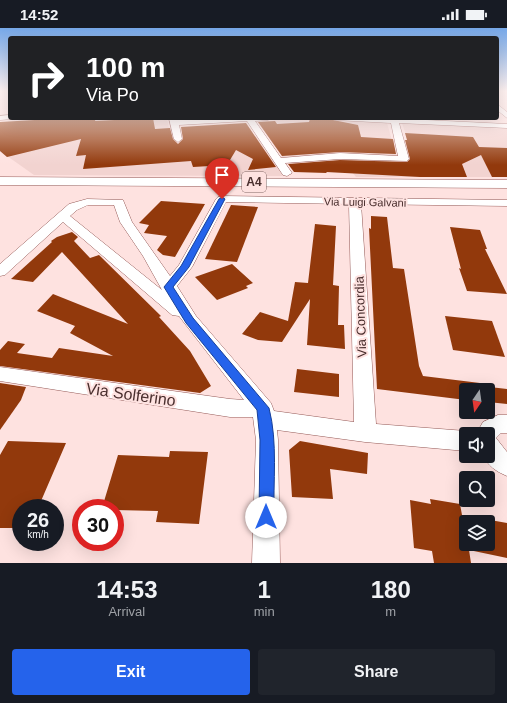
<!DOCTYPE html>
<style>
body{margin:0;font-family:Helvetica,sans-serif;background:#20242c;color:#f1f3f6;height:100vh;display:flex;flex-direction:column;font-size:15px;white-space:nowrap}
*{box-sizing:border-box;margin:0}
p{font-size:13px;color:#9ea1a6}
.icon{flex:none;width:22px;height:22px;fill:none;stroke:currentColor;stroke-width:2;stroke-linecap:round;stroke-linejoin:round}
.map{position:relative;height:535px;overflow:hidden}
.panel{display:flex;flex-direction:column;background:#171b24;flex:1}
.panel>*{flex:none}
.top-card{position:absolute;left:8px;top:8px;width:491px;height:84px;border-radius:4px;box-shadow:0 4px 16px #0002;background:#202124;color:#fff;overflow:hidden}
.needle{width:26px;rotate:193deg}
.fabs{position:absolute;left:459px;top:355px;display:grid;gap:8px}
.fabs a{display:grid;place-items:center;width:36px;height:36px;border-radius:4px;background:#171b24;box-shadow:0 4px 16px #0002;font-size:20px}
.speed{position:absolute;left:12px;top:471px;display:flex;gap:8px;font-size:20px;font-weight:700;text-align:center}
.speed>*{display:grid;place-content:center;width:52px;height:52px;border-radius:50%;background:#171b24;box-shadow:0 4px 16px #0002;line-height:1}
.speed small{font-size:10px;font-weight:400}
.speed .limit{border:6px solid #d22;background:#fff;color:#111}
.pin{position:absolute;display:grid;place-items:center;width:34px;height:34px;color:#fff;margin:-41px -17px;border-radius:50% 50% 50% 0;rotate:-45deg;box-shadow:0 0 4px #0007}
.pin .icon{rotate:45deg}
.me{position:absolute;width:44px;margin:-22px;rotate:0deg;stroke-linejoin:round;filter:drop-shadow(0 0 3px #0008)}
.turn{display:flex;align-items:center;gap:14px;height:84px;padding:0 12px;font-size:18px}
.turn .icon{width:52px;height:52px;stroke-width:2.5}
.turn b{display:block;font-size:28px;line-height:34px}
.eta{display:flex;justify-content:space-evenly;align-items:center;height:68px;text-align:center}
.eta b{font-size:24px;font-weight:800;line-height:28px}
.cta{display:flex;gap:8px;margin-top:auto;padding:8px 12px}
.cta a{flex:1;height:46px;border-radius:4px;background:#2563eb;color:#fff;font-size:16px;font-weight:800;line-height:46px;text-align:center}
.cta a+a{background:#20242c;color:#f1f3f6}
.status{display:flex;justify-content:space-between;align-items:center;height:28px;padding:0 20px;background:#171b24;direction:ltr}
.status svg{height:11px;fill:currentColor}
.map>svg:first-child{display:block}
.built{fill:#f2d3d0}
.building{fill:#92390c;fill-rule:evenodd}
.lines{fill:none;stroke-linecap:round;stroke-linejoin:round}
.street-casing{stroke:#955a57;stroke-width:1}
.highway-casing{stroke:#955a57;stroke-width:1}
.street{fill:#fff;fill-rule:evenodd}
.highway{fill:#fff;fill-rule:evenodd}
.route{fill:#2563eb;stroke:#184099}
.labels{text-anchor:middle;stroke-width:4;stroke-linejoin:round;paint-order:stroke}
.far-street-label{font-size:11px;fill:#492e2d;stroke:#fee2e0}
.shield{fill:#fee2e0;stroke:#7f6463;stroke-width:1}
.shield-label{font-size:12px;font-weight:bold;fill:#492e2d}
.street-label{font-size:13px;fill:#492e2d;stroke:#fee2e0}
.near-street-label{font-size:16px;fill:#492e2d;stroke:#fee2e0}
</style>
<div class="status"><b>14:52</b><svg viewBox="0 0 49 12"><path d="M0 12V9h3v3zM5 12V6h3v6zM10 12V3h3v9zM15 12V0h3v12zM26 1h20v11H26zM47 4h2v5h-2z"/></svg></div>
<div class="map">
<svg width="507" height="535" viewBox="0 0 507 535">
<rect width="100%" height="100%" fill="#fee2e0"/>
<g class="built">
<polygon points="64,90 167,90 171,111 257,108 283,148 34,147 0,123 0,102 60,103"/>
<polygon points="301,91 387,95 397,129 336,126 283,130 257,93"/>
<polygon points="402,95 507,101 507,149 356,149 341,130 415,134"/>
</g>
<g class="building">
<polygon points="69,90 96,90 95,93 153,90 155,101 170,100 173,111 178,116 183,111 181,99 246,95 276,139 248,142 253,131 236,122 227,137 193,139 191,133 83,141 86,127 76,128 81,111 7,129 0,123 0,94"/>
<polygon points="310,91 333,92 358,97 361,109 393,111 396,126 340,124 282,128 258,94 275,93 277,96 309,94"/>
<polygon points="405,105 473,109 479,119 507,120 507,149 492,149 481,127 462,136 467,149 420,149 326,144 327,145 294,144 288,136 340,132 407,134 410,131 405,112 407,112"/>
<polygon points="161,173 205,176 175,229 163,227 157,222 167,208 144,205 149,197 139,195"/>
<polygon points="231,177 258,179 237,234 205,231"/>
<polygon points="371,188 387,189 393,240 404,241 419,338 423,348 480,355 481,358 507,361 507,376 488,374 488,362 466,362 466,372 377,361 369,200 371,201"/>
<polygon points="315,196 336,198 333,257 339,258 338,297 344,297 345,321 307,317 310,271 282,314 258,312 242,306 260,284 288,293 295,254 308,255"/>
<polygon points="450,199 480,202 487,221 485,221 507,266 467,263 459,240 461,241"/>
<polygon points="72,204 78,209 74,213 90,230 99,227 161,288 159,289 190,323 211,358 200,365 0,338 0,322 8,313 25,316 17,325 52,330 59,320 113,328 70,305 75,298 37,283 53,266 128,296 62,224 33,254 11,251 52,214 51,213 57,209"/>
<polygon points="232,236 253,255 246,258 248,260 217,272 195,249"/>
<polygon points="445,288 492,293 505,329 453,322"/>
<polygon points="297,341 339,346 339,369 294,364"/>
<polygon points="0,355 26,359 21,372 0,402"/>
<polygon points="8,413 66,415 38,480 21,480 21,500 0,500 0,427"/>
<polygon points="300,413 368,425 367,446 330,441 333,471 292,469 289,422"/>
<polygon points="170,423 208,424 199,496 156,494 158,483 115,482 115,480 102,480 118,427 169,429"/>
<path d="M 430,471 L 460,476 L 462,487 L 507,495 L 507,530 L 469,522 L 471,535 L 434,535 L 432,523 L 414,520 L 410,472 L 431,476 ZM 466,494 L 488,494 L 488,516 L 466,516 Z"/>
</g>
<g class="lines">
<g class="street-casing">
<g id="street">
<polygon points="497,76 507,84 507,90 497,82"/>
<polygon points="10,87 10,90 13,91 0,92 0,88"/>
<polygon points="169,90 177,90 177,92 225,90 272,90 268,92 255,93 281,130 340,125 398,128 391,95 335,92 331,90 385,90 507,96 507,100 399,95 409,131 407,133 340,131 285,135 292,145 287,148 283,147 247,93 179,97 182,111 178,114 174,111"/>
<path d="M 222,168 L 507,172 L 507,178 L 361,176 L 376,396 L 466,403 L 474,406 L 466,406 L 466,423 L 365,414 L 277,402 L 278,412 L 280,535 L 252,535 L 256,412 L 253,389 L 230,389 L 0,353 L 0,339 L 230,371 L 244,372 L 179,288 L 172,287 L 63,194 L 5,247 L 0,248 L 0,236 L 69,176 L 87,171 L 123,172 L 132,194 L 170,248 L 179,237 L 216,171 L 218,169 ZM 226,174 L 349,176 L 354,394 L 274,383 L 271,375 L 196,288 L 177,258 L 192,239 ZM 88,177 L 114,177 L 120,194 L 143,228 L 162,262 L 70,188 L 77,182 Z"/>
<path d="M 498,387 L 507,387 L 507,405 L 501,405 L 496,410 L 507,424 L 507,448 C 495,443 489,438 483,428 L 488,428 L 488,406 L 476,406 L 483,394 Z"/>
</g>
</g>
<g class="highway-casing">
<polygon id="highway" points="0,149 507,152 507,160 0,157"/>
</g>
<use href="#street" class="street"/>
<use href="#highway" class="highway"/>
</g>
<linearGradient id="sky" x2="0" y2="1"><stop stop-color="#76a8e8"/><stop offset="0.46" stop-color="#fff2f1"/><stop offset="1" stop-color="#fff2f1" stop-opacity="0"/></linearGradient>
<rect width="507" height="137" fill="url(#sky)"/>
<path class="route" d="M 222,169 L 225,171 L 189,239 L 173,259 L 193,290 L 269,380 C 278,415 273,454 274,489 L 271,494 L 266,496 L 261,494 L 259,489 L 260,412 L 257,382 L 186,295 L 164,259 L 181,238 L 219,171 Z"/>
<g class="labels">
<g class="far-street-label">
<text transform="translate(365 174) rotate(1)" y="4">Via Luigi Galvani</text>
</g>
<rect class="shield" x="242" y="144" width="24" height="20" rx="3"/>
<g class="shield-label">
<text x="254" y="158">A4</text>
</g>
<g class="street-label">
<text transform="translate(360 289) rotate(-92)" y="5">Via Concordia</text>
</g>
<g class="near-street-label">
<text transform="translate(131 366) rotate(8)" y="6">Via Solferino</text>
</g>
</g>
</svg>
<div class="fabs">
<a><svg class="needle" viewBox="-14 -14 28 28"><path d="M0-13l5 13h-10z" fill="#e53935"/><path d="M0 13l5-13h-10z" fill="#9ea1a6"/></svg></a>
<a><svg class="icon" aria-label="sound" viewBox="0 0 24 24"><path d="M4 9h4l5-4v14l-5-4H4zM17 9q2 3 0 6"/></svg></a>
<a><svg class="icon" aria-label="search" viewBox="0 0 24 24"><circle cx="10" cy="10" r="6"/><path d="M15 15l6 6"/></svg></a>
<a><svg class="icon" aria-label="layers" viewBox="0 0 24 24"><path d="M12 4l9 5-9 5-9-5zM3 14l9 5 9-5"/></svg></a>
</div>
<div class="speed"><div>26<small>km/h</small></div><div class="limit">30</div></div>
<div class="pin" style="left:222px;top:171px;background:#d93025"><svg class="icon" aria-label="arrive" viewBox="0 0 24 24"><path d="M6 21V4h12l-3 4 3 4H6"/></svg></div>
<svg class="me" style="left:266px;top:489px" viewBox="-20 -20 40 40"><circle r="19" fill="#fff"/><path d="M0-13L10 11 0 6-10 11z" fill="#2563eb"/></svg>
<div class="top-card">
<div class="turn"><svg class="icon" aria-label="right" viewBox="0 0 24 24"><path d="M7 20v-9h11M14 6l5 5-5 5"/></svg><div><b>100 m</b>Via Po</div></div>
</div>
</div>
<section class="panel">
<div class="eta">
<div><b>14:53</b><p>Arrival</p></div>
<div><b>1</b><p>min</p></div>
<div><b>180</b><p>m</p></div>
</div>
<div class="cta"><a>Exit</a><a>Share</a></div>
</section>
